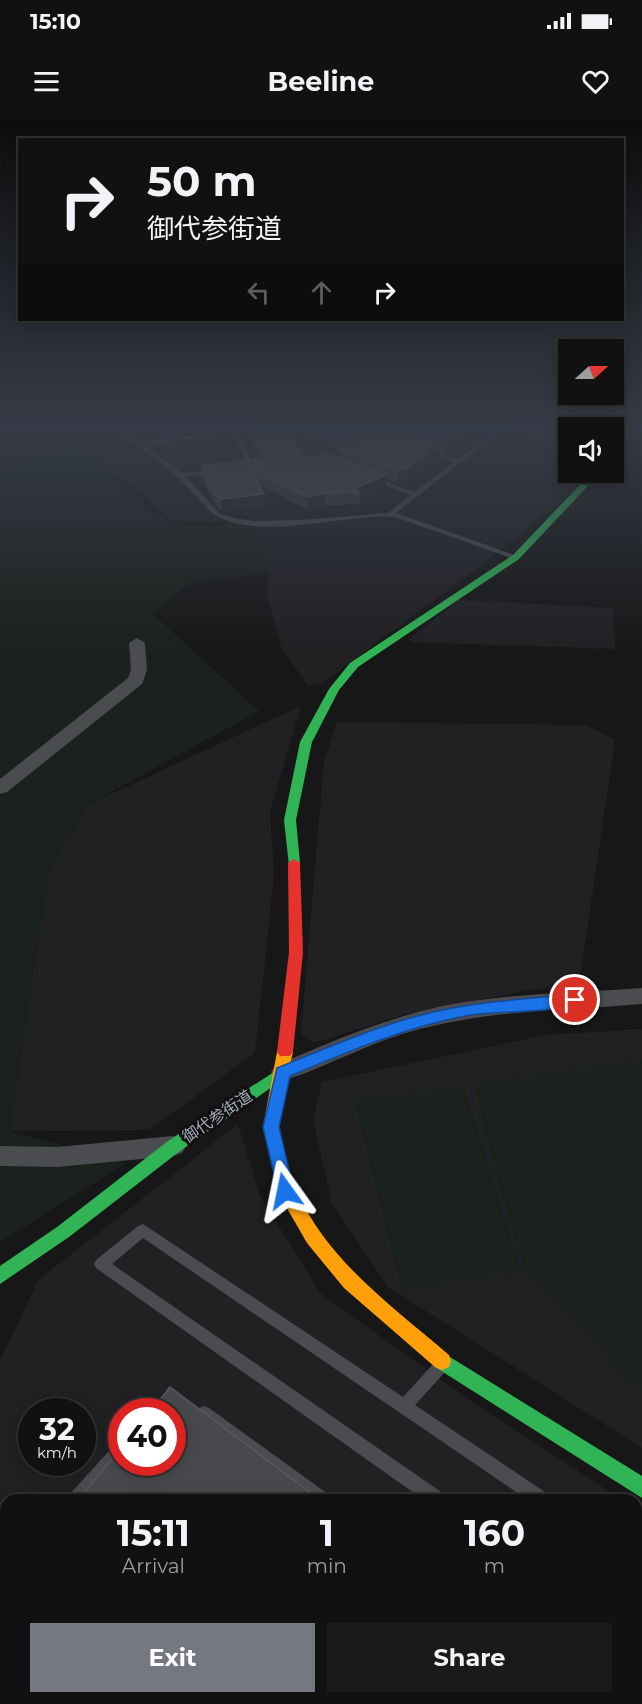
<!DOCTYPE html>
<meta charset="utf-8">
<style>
body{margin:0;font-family:Montserrat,"Noto Sans JP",sans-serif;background:#1a1a1a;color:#f1f3f6;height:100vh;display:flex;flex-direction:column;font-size:22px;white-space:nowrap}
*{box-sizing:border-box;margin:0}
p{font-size:20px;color:#9c9d9f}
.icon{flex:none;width:33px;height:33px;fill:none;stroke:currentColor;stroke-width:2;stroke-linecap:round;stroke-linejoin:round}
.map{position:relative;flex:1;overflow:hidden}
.drawer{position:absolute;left:0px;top:1374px;width:642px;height:210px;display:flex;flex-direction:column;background:#111;border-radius:18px 18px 0 0;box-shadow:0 3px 15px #0003,0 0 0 2px #303131}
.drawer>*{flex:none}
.hud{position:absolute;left:18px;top:18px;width:606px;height:183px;border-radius:0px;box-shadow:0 3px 15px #0003,0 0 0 2px #303131;background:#111;color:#f1f3f6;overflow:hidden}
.needle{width:39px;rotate:69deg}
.buttons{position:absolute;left:558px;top:219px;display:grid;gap:12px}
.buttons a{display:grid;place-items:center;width:66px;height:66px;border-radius:0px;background:#111;box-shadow:0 3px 15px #0003,0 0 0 2px #303131;font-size:30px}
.speed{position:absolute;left:18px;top:1278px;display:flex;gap:12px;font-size:30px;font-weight:700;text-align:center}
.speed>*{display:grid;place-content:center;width:78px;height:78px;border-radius:50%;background:#111;box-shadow:0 3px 15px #0003,0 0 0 2px #303131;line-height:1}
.speed small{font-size:15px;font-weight:400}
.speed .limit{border:9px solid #d22;background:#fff;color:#111}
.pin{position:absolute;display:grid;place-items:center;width:51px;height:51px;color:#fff;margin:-26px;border:3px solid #fff;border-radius:50%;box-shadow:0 2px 6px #0007}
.me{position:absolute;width:66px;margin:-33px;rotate:348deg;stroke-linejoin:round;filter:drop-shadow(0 0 4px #0008)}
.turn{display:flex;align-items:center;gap:21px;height:126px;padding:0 30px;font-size:27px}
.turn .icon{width:78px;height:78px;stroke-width:2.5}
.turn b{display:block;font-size:42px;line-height:51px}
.lanes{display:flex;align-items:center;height:57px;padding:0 30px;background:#0003;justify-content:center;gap:30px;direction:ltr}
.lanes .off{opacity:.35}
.eta{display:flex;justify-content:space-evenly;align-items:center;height:102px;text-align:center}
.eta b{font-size:36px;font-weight:700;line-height:42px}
.action{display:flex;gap:12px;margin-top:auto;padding:12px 30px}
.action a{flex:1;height:69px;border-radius:0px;background:#757880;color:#fff;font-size:24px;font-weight:700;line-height:69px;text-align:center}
.action a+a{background:#1a1a1a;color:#f1f3f6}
.status{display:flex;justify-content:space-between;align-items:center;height:42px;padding:0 30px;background:#111;direction:ltr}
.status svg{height:16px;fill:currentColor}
header{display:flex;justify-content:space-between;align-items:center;height:78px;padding:0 30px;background:#111;font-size:27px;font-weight:700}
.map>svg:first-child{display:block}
.built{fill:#212124;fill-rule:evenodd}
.green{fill:#1b211c}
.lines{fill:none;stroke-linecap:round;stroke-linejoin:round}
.lane{fill:#4b4c50;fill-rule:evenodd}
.street{fill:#4b4c50;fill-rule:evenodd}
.fast{fill:#30b455;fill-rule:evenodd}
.slow{fill:#ff9f0a;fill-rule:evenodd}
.jam{fill:#e5322d;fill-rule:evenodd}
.wall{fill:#3c3d40;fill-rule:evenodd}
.shaded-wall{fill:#28292a}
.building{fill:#48494d;stroke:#57595e;stroke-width:1.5}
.route{fill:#1a73e8;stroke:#114b97;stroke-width:1.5}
.labels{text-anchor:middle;stroke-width:6;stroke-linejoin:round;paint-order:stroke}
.street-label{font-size:16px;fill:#a8adb8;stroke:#111113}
</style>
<div class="status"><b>15:10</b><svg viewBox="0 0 49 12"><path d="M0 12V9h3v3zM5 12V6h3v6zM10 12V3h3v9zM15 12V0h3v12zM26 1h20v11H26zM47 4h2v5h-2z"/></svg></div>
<header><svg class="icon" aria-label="menu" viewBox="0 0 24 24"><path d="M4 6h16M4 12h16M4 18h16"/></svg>Beeline<svg class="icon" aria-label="heart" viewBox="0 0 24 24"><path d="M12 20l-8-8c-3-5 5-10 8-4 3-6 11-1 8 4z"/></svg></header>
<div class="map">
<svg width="642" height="1584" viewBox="0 0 642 1584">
<rect width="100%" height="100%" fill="#171717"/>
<g class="built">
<polygon points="65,309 568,309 568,352 589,353 556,385 487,441 321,564 308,566 281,527 267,475 268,454 227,394 217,403 170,400 135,365 69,339 69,327 73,317"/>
<polygon points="459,480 613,488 615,529 411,522 409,519"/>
<polygon points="301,586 270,691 274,757 255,933 149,1010 9,1011 48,753 87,685"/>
<polygon points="337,602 586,605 615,620 579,865 531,870 409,893 314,923 301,914 324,641"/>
<polygon points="642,909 642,1328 388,1167 332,1084 313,1000 322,962 546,915"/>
<path d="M 238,1004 L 260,1076 L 321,1174 L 472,1282 L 623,1380 L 6,1380 L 6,1578 L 636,1578 L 636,1388 L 642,1392 L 642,1584 L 0,1584 L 0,1241 L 38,1160 ZM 32,1292 L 82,1292 L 82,1342 L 32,1342 ZM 122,1292 L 172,1292 L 172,1342 L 122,1342 Z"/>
</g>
<g class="green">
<path d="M 81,328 C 112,336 99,343 116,361 C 127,374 162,400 177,404 C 189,408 215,405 229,405 L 227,394 L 255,397 L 268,454 L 193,460 L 153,494 L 259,591 L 87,685 L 48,753 L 9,1011 L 126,1043 L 0,1122 L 0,351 L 48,332 Z"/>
<polygon points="642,940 642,1269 624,1259 594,1218 526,1153 491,1036 475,964"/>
<polygon points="464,968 521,1152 402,1170 355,980"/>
</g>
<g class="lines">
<g class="lane">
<path d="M 108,309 L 116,309 L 141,323 L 166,319 L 162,312 L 165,310 L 200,309 L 197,311 L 169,313 L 172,318 L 229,309 L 243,309 L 238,311 L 255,347 L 247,350 L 244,348 L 248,346 L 232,312 L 146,326 L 181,353 L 215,351 L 215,353 L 213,354 L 185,356 L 219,393 L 234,398 L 253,401 L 302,400 L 388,393 L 411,375 L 372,360 L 372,358 L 376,358 L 415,372 L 454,342 L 425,331 L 425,329 L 458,339 L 496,309 L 503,309 L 396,393 L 520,437 L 513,439 C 484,428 455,418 426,408 C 415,405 402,398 391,397 C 344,394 248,424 210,391 L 184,363 L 165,345 L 139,327 L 136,326 L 135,324 Z"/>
<polygon points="393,309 402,309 405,311 393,317 389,317 389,315 397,311"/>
<polygon points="143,1104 403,1277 435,1242 440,1240 445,1242 447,1247 445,1252 415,1285 548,1374 550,1380 528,1380 143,1118 112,1144 444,1374 446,1380 424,1380 96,1148 94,1144 96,1140 138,1106"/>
<polygon points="204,1286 209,1288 328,1374 330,1380 309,1380 199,1298 196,1293 199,1288"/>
<polygon points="122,1320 122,1339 87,1380 68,1380 70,1374 117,1322"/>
<polygon points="6,1464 6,1486 0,1488 0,1466"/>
<polygon points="0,1493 6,1496 6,1517 0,1514"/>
<polygon points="68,1578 89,1578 92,1584 71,1584"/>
<polygon points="583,1578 606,1578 609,1584 586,1584"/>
</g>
<g class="street">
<polygon points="137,518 145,523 147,550 142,564 7,672 0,674 0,659 128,558 131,550 129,523"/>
<path d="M 642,868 L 642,884 C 568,890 492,890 420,909 C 372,921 329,946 283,961 L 275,958 L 271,952 L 275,946 C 328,923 381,900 438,887 C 505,873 574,873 642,868 Z"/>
<polygon points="173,1016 182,1019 186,1026 182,1033 173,1036 57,1047 0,1046 0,1026 57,1027"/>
</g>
<g class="fast">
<polygon points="592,352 601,352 519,439 358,547 339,570 312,622 296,700 300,743 294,747 289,746 284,700 300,622 329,569 350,543 513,435"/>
<polygon points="283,946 288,948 291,952 288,956 180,1031 69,1117 0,1164 0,1146 57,1107 168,1021"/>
<polygon points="442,1232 642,1356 642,1378 435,1247 433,1241 435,1235"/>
</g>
<path class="slow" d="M 285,926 L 290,928 L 293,932 C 289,949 278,994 280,1009 C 293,1116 373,1170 449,1235 L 451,1241 L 449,1247 L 442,1250 L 435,1247 L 344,1168 L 307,1123 L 280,1076 L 263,1007 L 277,932 L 280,928 Z"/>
<polygon class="jam" points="294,739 300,743 303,832 293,932 290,936 280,936 277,932 289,832 288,743"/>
</g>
<g class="wall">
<path d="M 244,309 L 284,309 L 306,339 L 341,339 L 341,332 L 289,309 L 392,309 L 402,312 L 402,309 L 482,309 L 482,315 L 443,331 L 439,330 L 438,340 L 426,345 L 426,349 L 414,352 L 414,355 L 398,363 L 386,359 L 386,368 L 360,378 L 360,384 L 325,386 L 308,390 L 258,364 L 265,386 L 222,391 L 217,387 L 202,358 L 201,346 L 260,339 L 244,311 ZM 363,314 L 371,317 L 363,320 Z"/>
<polygon points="504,309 568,309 568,313 557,322 505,311"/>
<polygon points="158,1578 582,1578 590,1584 165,1584"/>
</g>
<g class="shaded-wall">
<polygon points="374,309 392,309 374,319"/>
<polygon points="468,309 482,309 482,315 443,331 444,319"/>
<polygon points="560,309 568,309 568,313 557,322 558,310"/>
<polygon points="364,311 363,323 341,330 340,333 340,321"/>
<polygon points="432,323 432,331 439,328 438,340 426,345 426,349 414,352 414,355 398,363 398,351 421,334 430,324"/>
<polygon points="386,355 386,368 360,378 360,372 355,368"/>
<polygon points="325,373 325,386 308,390 308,377"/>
<polygon points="264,374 265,386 222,391 221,379"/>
</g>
<g class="building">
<polygon points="249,309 284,309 306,339 326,333 386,355 355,368 360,372 325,373 308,377 248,346 264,374 221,379 216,375 201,346 267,338"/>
<polygon points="315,309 358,309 364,311 340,321"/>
<polygon points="391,309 432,323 430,324 439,328 421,334 427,336 411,341 415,343 398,351 341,330"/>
<polygon points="416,309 468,309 444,319"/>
<polygon points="170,1267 320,1380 78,1380 122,1327 122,1342 172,1342 172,1292 150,1292"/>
<polygon points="168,1578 582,1578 590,1584 175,1584"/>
</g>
<linearGradient id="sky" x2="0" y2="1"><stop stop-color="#0d0d0d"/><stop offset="0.58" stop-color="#363c47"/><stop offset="1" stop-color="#363c47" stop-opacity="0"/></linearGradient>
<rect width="642" height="531" fill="url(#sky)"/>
<path class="route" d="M 575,874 L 582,880 L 580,883 C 545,894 502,890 465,896 C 403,908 347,932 290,956 L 279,1007 L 294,1071 L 291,1076 L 285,1078 L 279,1076 L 263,1007 L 277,948 C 330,927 382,903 438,891 C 483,881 529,879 575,874 Z"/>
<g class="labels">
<g class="street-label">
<text transform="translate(217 996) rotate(-34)" y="6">御代参街道</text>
</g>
</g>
</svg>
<div class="buttons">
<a><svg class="needle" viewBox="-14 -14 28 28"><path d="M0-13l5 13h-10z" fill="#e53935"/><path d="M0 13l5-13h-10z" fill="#9c9d9f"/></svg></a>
<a><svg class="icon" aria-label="sound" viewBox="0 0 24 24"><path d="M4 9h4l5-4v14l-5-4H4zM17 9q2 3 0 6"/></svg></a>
</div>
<div class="speed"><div>32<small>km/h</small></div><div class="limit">40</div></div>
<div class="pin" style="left:575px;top:880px;background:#d93025"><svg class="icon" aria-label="arrive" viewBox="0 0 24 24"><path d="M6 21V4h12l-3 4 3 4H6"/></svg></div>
<svg class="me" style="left:285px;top:1071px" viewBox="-20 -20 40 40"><path d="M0-17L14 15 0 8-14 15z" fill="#1a73e8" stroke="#fff" stroke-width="4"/></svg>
<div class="hud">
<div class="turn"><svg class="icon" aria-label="right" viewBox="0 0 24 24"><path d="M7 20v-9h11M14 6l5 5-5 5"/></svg><div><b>50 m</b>御代参街道</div></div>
<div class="lanes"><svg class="icon off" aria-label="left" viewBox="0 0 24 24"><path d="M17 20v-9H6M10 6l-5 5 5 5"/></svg><svg class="icon off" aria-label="ahead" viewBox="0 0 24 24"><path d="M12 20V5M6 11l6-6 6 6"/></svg><svg class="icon" aria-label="right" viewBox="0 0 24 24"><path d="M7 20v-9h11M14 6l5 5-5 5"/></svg></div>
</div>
<section class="drawer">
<div class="eta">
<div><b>15:11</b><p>Arrival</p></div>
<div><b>1</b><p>min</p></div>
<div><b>160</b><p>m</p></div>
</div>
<div class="action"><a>Exit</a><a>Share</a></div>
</section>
</div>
